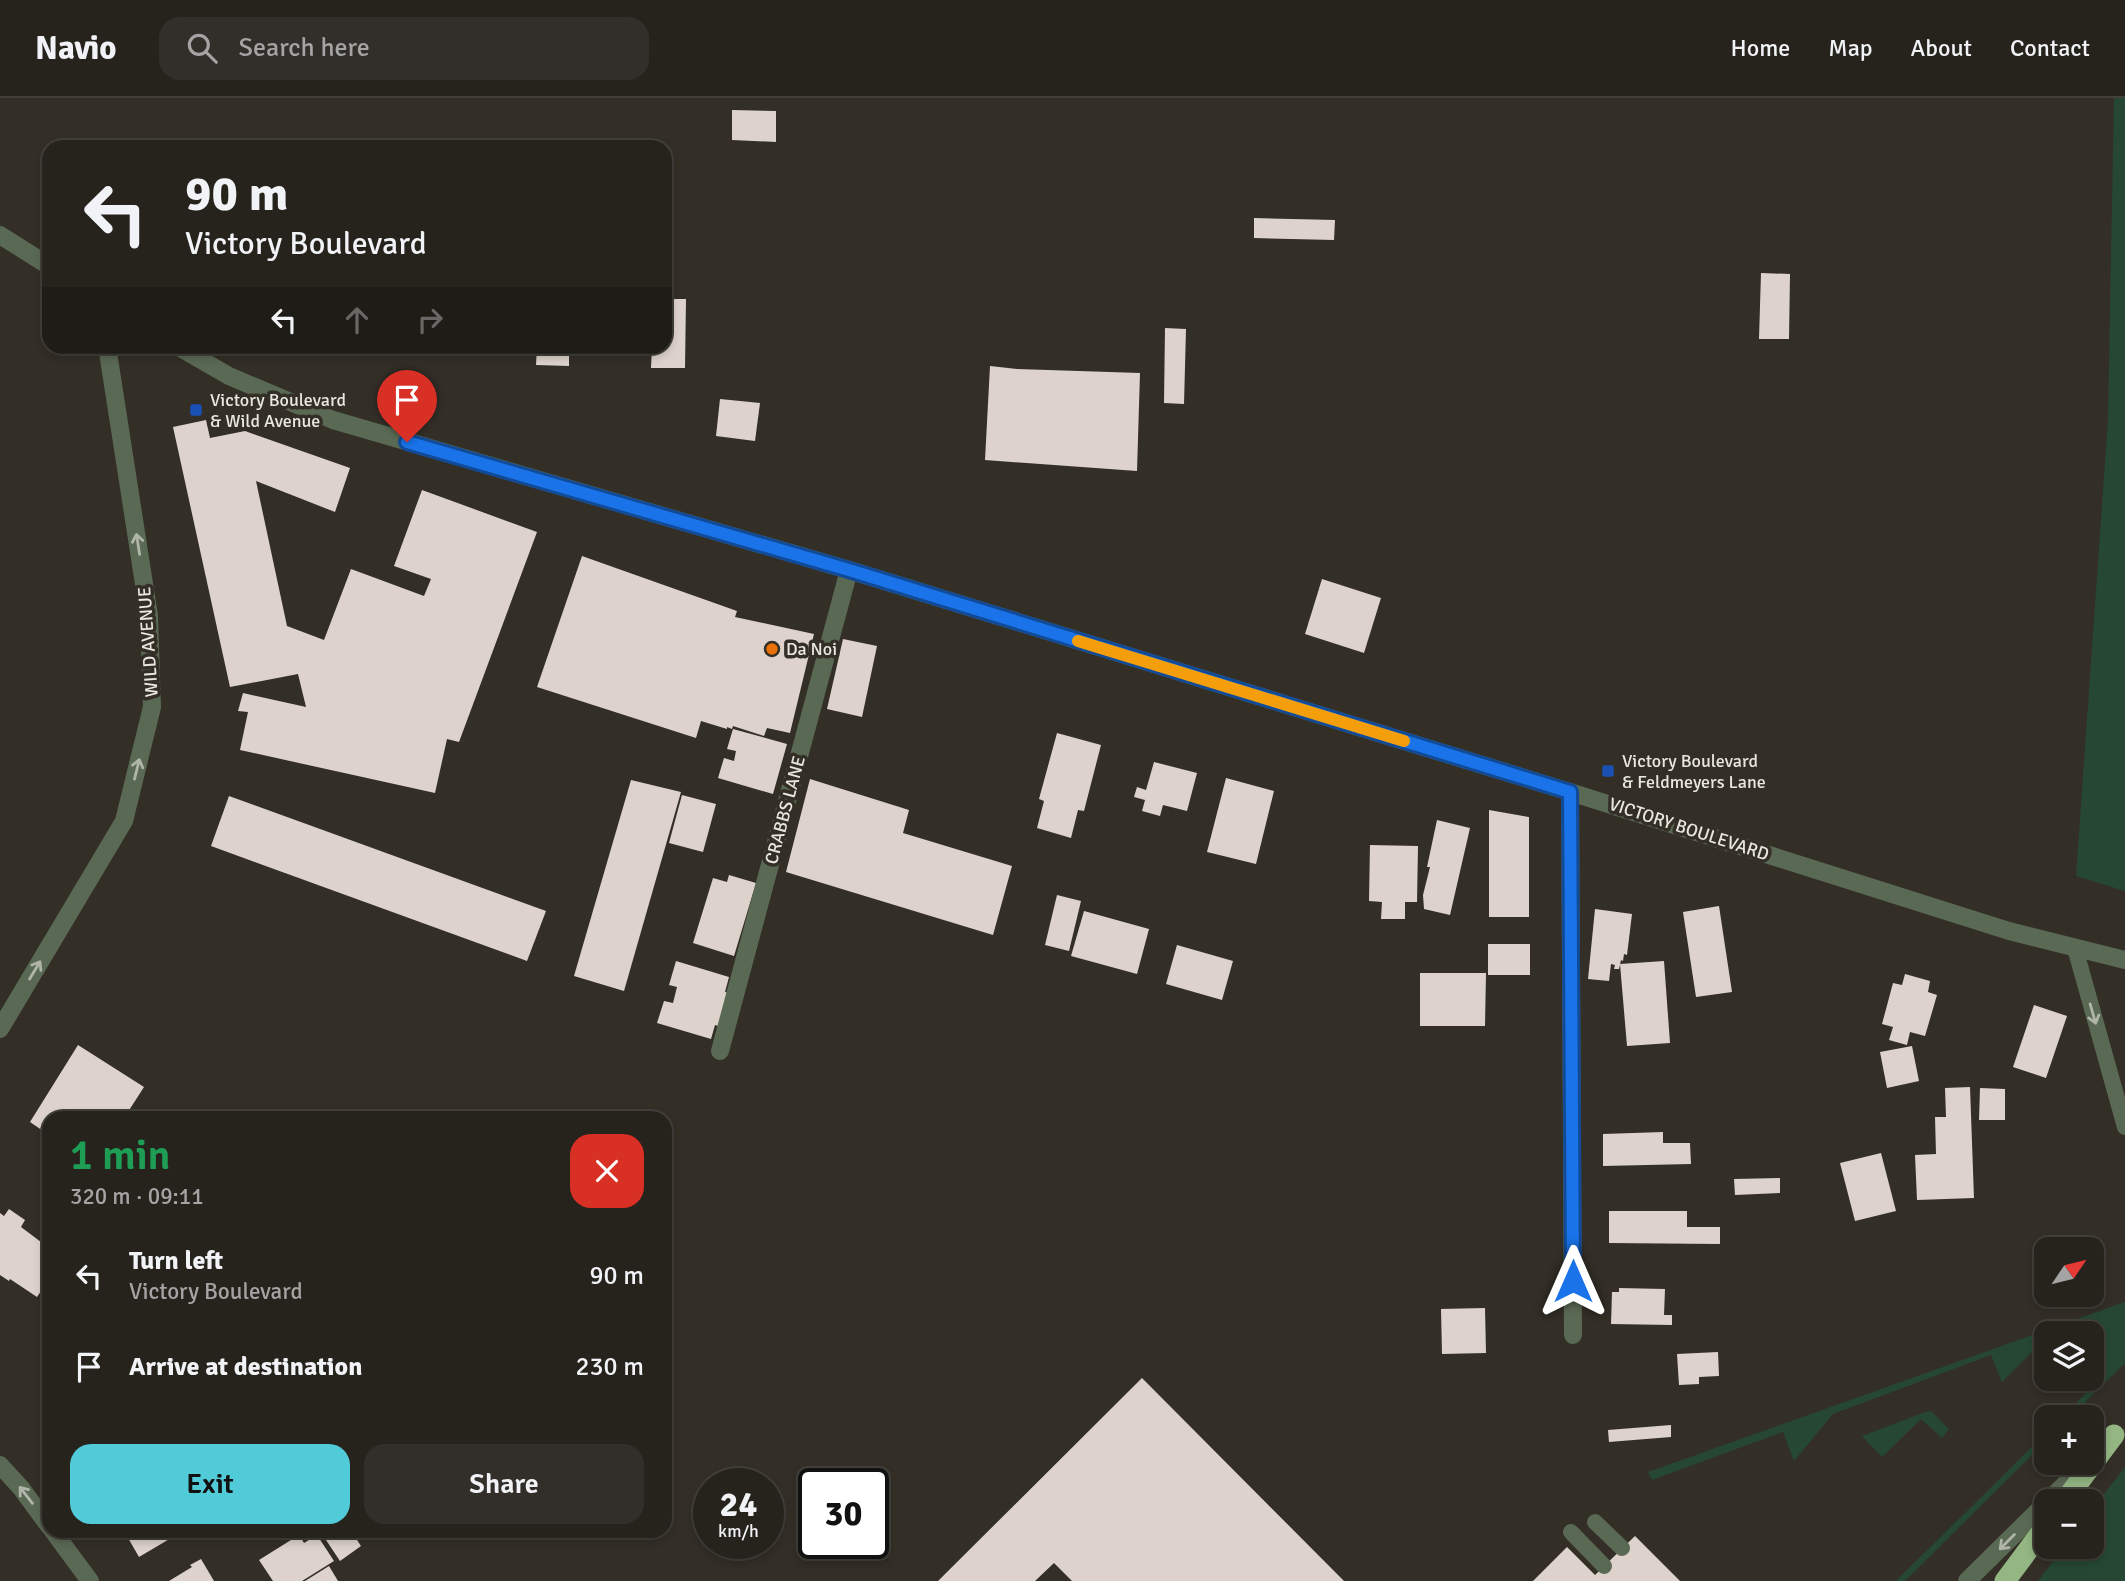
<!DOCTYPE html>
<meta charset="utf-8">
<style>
body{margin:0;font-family:Signika,sans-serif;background:#322f2a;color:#f1f3f6;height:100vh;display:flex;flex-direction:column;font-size:26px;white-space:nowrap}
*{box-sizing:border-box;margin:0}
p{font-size:23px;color:#a4a4a4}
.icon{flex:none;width:38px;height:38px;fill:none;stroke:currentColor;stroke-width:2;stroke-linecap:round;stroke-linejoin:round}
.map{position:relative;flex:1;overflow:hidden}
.panel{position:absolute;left:42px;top:1013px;width:630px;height:427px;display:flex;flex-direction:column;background:#26231d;border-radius:21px;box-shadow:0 4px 10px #0003,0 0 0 2px #42403b}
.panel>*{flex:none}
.banner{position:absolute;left:42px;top:42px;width:630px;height:214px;border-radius:21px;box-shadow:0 4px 10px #0003,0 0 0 2px #42403b;background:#26231d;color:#f1f3f6;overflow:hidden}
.needle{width:46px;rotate:55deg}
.tools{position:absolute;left:2034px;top:1139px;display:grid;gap:14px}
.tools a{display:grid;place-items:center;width:70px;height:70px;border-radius:14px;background:#26231d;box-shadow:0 4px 10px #0003,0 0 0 2px #42403b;font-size:35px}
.speed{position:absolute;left:693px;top:1370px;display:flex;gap:14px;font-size:35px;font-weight:700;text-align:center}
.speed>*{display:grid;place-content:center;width:91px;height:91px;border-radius:50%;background:#26231d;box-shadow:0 4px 10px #0003,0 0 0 2px #42403b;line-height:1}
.speed small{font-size:18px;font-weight:400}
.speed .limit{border:4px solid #111;border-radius:10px;background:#fff;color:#111}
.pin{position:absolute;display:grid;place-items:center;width:60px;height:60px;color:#fff;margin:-72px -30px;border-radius:50% 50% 50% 0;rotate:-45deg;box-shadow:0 0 7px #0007}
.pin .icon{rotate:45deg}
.me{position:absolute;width:77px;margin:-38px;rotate:0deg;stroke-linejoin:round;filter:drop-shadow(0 0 5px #0008)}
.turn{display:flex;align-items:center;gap:24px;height:147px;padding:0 28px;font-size:32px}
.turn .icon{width:91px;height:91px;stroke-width:2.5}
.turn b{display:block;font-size:49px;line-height:60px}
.lanes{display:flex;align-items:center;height:66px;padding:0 28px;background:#0003;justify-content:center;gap:35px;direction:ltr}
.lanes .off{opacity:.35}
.round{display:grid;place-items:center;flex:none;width:74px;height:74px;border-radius:21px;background:#322f2a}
.summary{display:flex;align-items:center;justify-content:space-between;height:119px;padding:0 28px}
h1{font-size:42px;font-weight:600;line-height:52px;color:#1e9e55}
.cta{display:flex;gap:14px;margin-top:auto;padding:14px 28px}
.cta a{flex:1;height:80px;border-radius:21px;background:#52cbd9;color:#111;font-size:28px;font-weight:600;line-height:80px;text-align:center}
.cta a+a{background:#322f2a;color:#f1f3f6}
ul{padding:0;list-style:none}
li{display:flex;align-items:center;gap:21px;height:91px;padding:0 28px}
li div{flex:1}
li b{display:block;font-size:26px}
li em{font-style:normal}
header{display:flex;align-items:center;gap:42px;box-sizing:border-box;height:98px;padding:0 35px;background:#26231d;border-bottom:2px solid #42403b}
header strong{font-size:33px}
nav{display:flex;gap:38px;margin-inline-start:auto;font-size:24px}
.search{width:490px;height:63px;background:#322f2a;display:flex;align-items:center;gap:18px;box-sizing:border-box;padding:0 24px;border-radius:21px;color:#a4a4a4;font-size:26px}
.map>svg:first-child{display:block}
.green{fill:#264832}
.building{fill:#ded3cc}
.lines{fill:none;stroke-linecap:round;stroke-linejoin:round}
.service{stroke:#5a6954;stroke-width:16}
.minor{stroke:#5a6954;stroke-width:18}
.motorway{stroke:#93b683;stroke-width:21}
.oneway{stroke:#b0b5a9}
.route-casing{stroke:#114b97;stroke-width:18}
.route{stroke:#1a73e8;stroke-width:12}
.slow{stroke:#f59e0b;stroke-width:12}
.transit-dot{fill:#1a4fb4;stroke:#332f27;stroke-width:2.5}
.food-dot{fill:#e8710a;stroke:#332f27;stroke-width:2.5}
.labels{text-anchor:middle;stroke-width:7;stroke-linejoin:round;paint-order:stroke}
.poi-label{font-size:18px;fill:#e9e7e1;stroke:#332f27;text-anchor:start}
.street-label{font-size:18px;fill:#e9e7e1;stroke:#332f27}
</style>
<header>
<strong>Navio</strong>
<div class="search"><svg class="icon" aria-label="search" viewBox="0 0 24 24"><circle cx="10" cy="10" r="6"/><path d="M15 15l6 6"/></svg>Search here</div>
<nav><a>Home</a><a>Map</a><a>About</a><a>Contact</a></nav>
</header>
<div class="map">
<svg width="2125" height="1483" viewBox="0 0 2125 1483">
<rect width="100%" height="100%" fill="#332f27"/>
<g class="green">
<polygon points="2114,0 2125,0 2125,793 2076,778 2108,322"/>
<polygon points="2125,1204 2125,1265 2070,1319 2062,1319 2095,1286 2091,1281 2091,1236 2046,1236 2046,1240 2002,1284 1991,1257 1833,1316 1794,1363 1783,1334 1652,1382 1648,1374"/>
<polygon points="1928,1313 1932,1314 1949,1331 1942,1340 1921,1321 1882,1359 1862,1338"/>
<polygon points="2046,1335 2046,1343 1905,1483 1896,1483"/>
<polygon points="2125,1369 2125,1483 2038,1483 2064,1449 2091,1449 2091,1413"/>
</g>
<g class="building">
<polygon points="732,12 776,13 776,44 732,42"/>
<polygon points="1254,120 1335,122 1334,142 1254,140"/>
<polygon points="1761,175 1790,176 1789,241 1759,241"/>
<polygon points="665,201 686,201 685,270 651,270 652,248 665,248"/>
<polygon points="1165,230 1186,231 1184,306 1164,305"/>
<polygon points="537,248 569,248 569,268 536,267"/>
<polygon points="990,268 1017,271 1140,275 1137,373 985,362"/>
<polygon points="720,301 760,305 755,343 716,338"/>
<polygon points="206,322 210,340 245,333 350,370 335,414 256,383 287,528 324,542 351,471 424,498 431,481 394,468 422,392 537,434 459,644 447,641 435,695 240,652 248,614 238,613 243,595 306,609 298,576 230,589 173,329"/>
<polygon points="582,458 737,513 735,519 814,536 790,635 767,630 764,638 733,628 732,631 727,629 727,631 701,623 696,640 537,589"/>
<polygon points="1322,481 1381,500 1364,555 1305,536"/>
<polygon points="843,541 877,548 862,619 827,611"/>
<polygon points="733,631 787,646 773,696 718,680 724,660 734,663 736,653 727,651"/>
<polygon points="1057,635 1101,647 1084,713 1078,712 1071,740 1037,730 1044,703 1039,701"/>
<polygon points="1154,664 1197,675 1187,713 1163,707 1160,718 1142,713 1145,702 1134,699 1137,689 1146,692"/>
<polygon points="1226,680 1274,693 1256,766 1207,754"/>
<polygon points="810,681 909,712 903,735 1012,768 993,837 786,774"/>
<polygon points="631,682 681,694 624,893 574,878"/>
<polygon points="682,697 716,706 703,754 669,745"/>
<polygon points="229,698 546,813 527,863 211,748"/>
<polygon points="1489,712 1529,719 1529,819 1489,819"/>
<polygon points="1437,722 1470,730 1450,817 1424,811 1423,797 1430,769 1427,769"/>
<polygon points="1370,747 1418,748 1417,804 1405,804 1405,821 1381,821 1382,804 1369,803"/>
<polygon points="729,777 756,785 734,858 693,845 713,780 727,784"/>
<polygon points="1057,797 1081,803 1069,853 1045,847"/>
<polygon points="1719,808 1732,894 1696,899 1683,814"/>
<polygon points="1595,811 1632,816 1627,857 1624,856 1623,863 1621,862 1619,871 1614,871 1615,867 1611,866 1609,883 1588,881"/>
<polygon points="1084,813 1149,831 1137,876 1071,858"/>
<rect x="1488" y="846" width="42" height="31"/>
<polygon points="1177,847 1233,863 1222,902 1166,886"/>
<polygon points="676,863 729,879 725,894 734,896 724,930 715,927 711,941 657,925 664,903 673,905 677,889 669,887"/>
<polygon points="1664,863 1670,945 1627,948 1620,866"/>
<polygon points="1420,875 1486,875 1485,928 1420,928"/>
<polygon points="1905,876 1930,883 1928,894 1937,897 1925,938 1910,934 1907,947 1889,942 1893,929 1882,926 1893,885 1902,887"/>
<polygon points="2034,907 2067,918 2046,980 2013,969"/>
<polygon points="78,947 144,989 126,1017 131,1020 49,1020 49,1037 30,1024"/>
<polygon points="1912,948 1919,983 1887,990 1880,954"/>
<polygon points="1970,989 1974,1100 1917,1102 1915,1057 1936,1056 1935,1019 1946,1019 1945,990"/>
<polygon points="1980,990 2005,991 2005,1022 1979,1022"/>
<polygon points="1663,1034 1663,1045 1690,1045 1691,1066 1603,1068 1603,1036"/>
<polygon points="1881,1055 1896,1113 1855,1123 1840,1065"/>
<polygon points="1780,1080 1780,1095 1735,1097 1734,1081"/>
<polygon points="9,1111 25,1122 21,1129 49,1150 49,1181 37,1199 10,1181 9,1183 0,1177 0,1115 4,1118"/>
<polygon points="1609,1113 1687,1113 1687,1129 1720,1129 1720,1146 1609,1145"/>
<polygon points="1619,1190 1665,1191 1664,1217 1672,1217 1672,1227 1611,1226 1612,1194 1619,1194"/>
<polygon points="1485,1210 1486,1255 1442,1256 1441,1211"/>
<polygon points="1718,1254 1719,1278 1699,1279 1699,1286 1679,1287 1677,1256"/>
<polygon points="49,1270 49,1286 42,1274"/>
<polygon points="1142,1280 1344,1483 1072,1483 1054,1465 1035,1483 938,1483"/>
<polygon points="1671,1327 1671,1339 1609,1344 1608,1332"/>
<polygon points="124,1433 183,1433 139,1459"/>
<polygon points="320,1433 351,1433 361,1448 340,1463"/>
<polygon points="299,1437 304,1445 317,1437 334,1463 302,1483 273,1483 259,1462"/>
<polygon points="1635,1438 1680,1483 1533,1483 1567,1449 1595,1477"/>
<polygon points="201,1461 214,1483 169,1483 192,1469 190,1467"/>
<polygon points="329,1468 338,1483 305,1483"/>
</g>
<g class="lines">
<g class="service">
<polyline points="2075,850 2125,1029"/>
<polyline points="1595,1424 1622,1450"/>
<polyline points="1571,1434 1604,1468"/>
</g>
<g class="minor">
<polyline points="0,137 49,168"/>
<polyline points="177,248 229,278 333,322 849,472 1570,694 2009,833 2125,862"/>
<polyline points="1570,694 1573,1237"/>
<polyline points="0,931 124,723 152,609 149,518 107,248"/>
<polyline points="720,953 849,472"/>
<polyline points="0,1367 21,1390 49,1428"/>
<polyline points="2047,1404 2081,1370"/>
<polyline points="53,1433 90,1483"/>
<polyline points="1967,1483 2046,1405"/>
</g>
<g class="motorway">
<polyline points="2064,1404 2114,1337"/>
<polyline points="2005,1483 2046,1428"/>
</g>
</g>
<defs><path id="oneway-shaft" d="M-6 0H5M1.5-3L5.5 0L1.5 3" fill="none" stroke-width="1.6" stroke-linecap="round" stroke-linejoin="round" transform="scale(1.75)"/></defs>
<g class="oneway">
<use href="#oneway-shaft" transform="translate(138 446) rotate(-99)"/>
<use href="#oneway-shaft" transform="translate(137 671) rotate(-76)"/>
<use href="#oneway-shaft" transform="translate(35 872) rotate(-59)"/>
<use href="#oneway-shaft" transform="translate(2093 916) rotate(74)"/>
<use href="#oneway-shaft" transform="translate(26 1397) rotate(-128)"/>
<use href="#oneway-shaft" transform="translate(2007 1444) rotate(135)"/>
</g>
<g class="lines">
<g class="route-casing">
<polyline id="route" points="407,344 849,472 1570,694 1573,1183"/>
</g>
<use href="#route" class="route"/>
<polyline class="slow" points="1078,543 1404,643"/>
</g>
<g class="transit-dot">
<rect x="189" y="305" width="14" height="14" rx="3.5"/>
<rect x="1601" y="666" width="14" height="14" rx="3.5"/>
</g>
<circle class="food-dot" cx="772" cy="551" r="7"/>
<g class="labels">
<g class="poi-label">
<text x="210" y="308">Victory Boulevard<tspan x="210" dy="21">&amp; Wild Avenue</tspan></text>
<text x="786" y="557">Da Noi</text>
<text x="1622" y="669">Victory Boulevard<tspan x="1622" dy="21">&amp; Feldmeyers Lane</tspan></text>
</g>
<g class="street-label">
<text transform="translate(148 544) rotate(-94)" y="6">WILD AVENUE</text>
<text transform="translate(785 712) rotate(-75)" y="6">CRABBS LANE</text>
<text transform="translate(1689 731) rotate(18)" y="6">VICTORY BOULEVARD</text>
</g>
</g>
</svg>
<div class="tools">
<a><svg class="needle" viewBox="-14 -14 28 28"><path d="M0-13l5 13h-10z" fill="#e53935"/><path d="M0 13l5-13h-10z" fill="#a4a4a4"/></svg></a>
<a><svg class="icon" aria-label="layers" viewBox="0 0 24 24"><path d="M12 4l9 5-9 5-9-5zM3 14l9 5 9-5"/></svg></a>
<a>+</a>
<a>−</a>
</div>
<div class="speed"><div>24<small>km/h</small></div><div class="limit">30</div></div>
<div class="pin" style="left:407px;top:344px;background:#d93025"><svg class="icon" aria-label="arrive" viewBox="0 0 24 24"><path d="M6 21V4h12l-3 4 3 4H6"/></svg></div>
<svg class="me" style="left:1573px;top:1183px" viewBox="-20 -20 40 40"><path d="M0-17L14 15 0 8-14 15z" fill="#1a73e8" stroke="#fff" stroke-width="4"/></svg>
<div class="banner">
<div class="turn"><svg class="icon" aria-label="left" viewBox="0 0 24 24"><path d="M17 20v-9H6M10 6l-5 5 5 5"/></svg><div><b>90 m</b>Victory Boulevard</div></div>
<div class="lanes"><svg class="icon" aria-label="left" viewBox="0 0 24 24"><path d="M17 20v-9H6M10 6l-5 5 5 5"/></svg><svg class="icon off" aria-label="ahead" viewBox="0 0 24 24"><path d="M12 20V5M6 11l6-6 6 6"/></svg><svg class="icon off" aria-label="right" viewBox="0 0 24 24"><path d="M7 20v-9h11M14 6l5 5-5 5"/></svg></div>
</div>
<section class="panel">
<div class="summary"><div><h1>1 min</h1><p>320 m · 09:11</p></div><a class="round" style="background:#d93025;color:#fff"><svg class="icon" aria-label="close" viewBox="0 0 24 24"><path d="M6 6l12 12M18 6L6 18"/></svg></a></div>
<ul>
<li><svg class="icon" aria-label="left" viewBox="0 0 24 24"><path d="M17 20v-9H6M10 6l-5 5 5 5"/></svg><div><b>Turn left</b><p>Victory Boulevard</p></div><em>90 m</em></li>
<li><svg class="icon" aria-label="arrive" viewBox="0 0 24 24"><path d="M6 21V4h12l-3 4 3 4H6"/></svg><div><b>Arrive at destination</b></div><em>230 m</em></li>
</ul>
<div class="cta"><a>Exit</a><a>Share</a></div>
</section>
</div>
